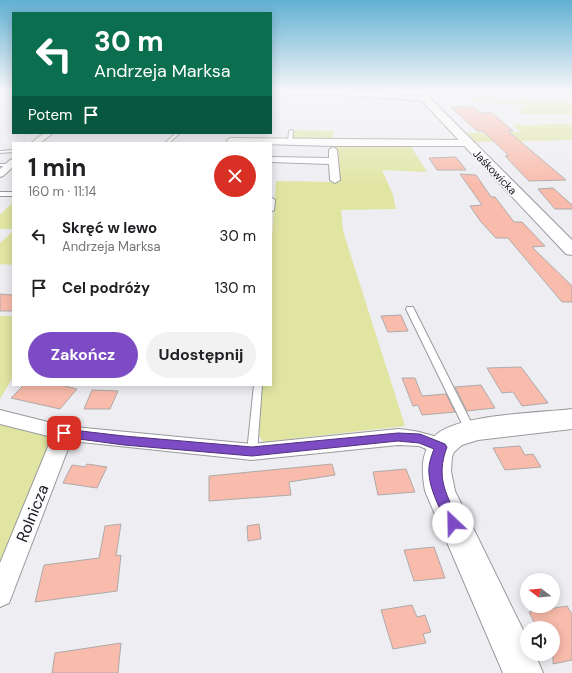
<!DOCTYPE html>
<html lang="pl">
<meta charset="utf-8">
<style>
body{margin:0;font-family:"DM Sans",sans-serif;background:#f2f2f2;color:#202124;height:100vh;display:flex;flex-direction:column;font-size:15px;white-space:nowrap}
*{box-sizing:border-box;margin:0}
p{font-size:13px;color:#757577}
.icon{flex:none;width:22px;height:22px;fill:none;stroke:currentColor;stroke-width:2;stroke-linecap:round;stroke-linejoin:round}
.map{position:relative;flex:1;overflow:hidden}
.panel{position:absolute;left:12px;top:142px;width:260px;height:244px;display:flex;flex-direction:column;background:#fff;border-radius:0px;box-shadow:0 2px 10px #0003}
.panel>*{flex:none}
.hud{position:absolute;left:12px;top:12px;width:260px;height:122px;border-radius:0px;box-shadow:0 2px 10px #0003;background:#0b6e4f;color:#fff;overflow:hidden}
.needle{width:26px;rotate:286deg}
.fabs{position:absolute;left:520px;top:573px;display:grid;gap:8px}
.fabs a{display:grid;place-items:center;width:40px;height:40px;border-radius:50%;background:#fff;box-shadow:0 2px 10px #0003;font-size:20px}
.pin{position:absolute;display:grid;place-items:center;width:34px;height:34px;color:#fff;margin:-17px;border-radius:8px;box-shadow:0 2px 6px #0006}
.me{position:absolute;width:44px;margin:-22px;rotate:336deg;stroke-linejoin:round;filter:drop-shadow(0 0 3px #0008)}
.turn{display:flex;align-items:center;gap:14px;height:84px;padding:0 16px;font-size:18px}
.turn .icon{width:52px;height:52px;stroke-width:2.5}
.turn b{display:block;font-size:28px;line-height:34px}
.then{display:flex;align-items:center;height:38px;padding:0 16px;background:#0003;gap:8px;font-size:15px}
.round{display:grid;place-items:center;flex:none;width:42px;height:42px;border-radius:21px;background:#f2f2f2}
.head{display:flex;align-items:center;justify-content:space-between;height:68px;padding:0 16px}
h1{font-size:24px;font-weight:700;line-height:30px}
.cta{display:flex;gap:8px;margin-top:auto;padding:8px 16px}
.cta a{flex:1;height:46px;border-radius:24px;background:#7d4cc4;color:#fff;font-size:16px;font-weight:700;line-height:46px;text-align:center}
.cta a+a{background:#f2f2f2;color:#202124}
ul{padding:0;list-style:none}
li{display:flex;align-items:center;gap:12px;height:52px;padding:0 16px}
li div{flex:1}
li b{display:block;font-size:15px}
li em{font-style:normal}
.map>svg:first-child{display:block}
.green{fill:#e0e5a2}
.building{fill:#f9bbab;stroke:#afaaa9}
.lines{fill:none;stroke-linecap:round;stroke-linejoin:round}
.lane-casing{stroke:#99999d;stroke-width:2}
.street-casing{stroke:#99999d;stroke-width:2}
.secondary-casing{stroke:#99999d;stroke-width:2}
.lane{fill:#fff;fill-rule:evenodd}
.street{fill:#fff;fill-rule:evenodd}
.secondary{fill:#fff;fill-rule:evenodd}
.route{fill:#7d4cc4;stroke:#51317f}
.labels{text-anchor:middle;stroke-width:3;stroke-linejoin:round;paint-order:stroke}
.far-street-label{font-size:11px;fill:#1a191b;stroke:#fbfbff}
.near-street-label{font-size:16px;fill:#1a191b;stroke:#fbfbff}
</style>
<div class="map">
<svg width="572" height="673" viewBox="0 0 572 673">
<rect width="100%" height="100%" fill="#eeedf2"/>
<g class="green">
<polygon points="338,92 418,93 418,97"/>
<polygon points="470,98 572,102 572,114 524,114 517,110 528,105 524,104 474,102"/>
<polygon points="568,124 572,125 572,140 471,142 465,133 521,132 512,125"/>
<polygon points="294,130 333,131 334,141 293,141"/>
<polygon points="335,145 410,145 427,172 382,170 393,195 396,209 341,210 343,231 405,426 263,442 258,433 261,385 271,385 271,251 276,181 339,182"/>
<polygon points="13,202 13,229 0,229 0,215"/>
<polygon points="13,231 13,265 0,264 0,243"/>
<polygon points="0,316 13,316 13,377 0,399"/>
<polygon points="0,423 53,438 0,580"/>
</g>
<g class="building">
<polygon points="451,107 474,107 480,113 492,113 513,131 508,131 566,180 529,181 505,156 509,156 483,131 477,131"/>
<polygon points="456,157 466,170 437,170 429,158"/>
<polygon points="460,174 476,175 491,197 495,197 514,222 522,222 545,246 532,247 572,286 572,302 562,302 508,238 496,238 481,222 470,206 482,205"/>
<polygon points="553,188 572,205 572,209 555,209 538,189"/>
<polygon points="0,294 13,295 13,311 0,311"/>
<polygon points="401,315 408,331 388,332 381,316"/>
<polygon points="521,367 548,403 522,406 513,392 502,393 487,368"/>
<polygon points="402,378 415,378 422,396 446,394 455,412 422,415 418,405 413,406"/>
<polygon points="24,385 61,385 77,389 60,409 11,398"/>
<polygon points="481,385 495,408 467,411 455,387"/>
<polygon points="92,390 118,391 110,409 84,409"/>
<polygon points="520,446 525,455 533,454 541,467 505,470 493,448"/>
<polygon points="87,464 107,467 97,488 63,483 72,465 85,467"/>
<polygon points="332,464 335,475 289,482 291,495 209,501 209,476"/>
<polygon points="406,469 415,492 378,495 373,472"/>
<polygon points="121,524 116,556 121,555 117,591 35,602 44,565 99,558 105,526"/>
<polygon points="259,524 261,539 248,541 247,526"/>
<polygon points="434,547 445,578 414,581 404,550"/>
<polygon points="412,605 417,617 425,615 431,632 423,634 426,643 393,649 381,610"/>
<polygon points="567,606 572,614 572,660 553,664 553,628 537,628 529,612"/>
<polygon points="121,643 118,673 52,673 55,653"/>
</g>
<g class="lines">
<g class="lane-casing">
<g id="lane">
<polygon points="291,130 293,131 292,142 290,143 288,142 289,131"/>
<polygon points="176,133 180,133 169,143 165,143"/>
<polygon points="13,150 13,152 0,153 0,151"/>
<polygon points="0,164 10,164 12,165 10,166 0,166"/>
<rect x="0" y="192" width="13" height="4"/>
<polygon points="272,198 275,200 274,210 271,212"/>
<polygon points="407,307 413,307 414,309 475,430 473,433 470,434 467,433 465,430 406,309"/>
<polygon points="254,385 262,385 257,452 256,455 252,456 248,455 247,452"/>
</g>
</g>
<g class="street-casing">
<g id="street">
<polygon points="285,92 361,92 425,97 428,99 425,101 361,96 288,94"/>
<polygon points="44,133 53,133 40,143 31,143"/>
<polygon points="231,138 466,140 470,143 466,146 333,146 228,143 227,141 228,139"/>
<polygon points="333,147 337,150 340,180 335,183 330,180 329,164 271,162 271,158 273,157 329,158 329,150"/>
<polygon points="13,159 13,167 3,176 0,177 0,169 10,160"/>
<path d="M 0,410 L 64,426 L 252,444 L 398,429 C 419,431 429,434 448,441 L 451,447 L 448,453 L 441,455 L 419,446 L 398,445 L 252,460 L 71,441 L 9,603 L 0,607 L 0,563 L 52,437 L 0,424 Z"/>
</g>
</g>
<g class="secondary-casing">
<g id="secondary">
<polygon points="420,92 429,92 430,98 572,240 572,255 566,254 422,101"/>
<path d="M 572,409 L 572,429 L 478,440 L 462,445 L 454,452 L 452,457 L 451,471 L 455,491 L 527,638 L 527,654 L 535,654 L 543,673 L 503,673 L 425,491 C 422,472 420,455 433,438 C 451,414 541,413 572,409 Z"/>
</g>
</g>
<use href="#lane" class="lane"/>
<use href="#street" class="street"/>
<use href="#secondary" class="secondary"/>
</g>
<linearGradient id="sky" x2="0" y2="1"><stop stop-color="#61b0d3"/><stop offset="0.49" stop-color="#f7f7f9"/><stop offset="1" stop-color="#f7f7f9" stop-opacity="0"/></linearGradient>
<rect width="572" height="186" fill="url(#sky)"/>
<path class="route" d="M 64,429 L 124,436 L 252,447 L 398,433 L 420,434 L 445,444 L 447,447 C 435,479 447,495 460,523 L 458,527 L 453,529 L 449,527 C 441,511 430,491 429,474 C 428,465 431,457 434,449 L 419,443 L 398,441 L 252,456 L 124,445 L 64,437 L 60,436 L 59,433 L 60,430 Z"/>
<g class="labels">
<g class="far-street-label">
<text transform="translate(495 172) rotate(46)" y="4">Jaśkowicka</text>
</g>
<g class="near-street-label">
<text transform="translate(32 513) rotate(-68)" y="6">Rolnicza</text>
</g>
</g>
</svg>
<div class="fabs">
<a><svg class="needle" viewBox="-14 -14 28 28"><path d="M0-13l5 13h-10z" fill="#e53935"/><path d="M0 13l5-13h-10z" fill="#757577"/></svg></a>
<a><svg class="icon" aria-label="sound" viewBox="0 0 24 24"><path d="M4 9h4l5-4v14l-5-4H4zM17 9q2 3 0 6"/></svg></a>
</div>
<div class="pin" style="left:64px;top:433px;background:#d93025"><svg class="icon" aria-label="arrive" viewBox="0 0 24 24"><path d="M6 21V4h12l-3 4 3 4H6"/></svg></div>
<svg class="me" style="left:453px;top:523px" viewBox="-20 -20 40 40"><circle r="19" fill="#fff"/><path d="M0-13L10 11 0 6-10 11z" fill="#7d4cc4"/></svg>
<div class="hud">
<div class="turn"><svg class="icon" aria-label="left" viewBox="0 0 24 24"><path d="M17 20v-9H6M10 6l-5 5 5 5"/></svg><div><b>30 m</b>Andrzeja Marksa</div></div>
<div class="then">Potem<svg class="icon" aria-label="arrive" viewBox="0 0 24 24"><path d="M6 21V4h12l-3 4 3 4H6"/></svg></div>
</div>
<section class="panel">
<div class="head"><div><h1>1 min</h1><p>160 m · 11:14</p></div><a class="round" style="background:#d93025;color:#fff"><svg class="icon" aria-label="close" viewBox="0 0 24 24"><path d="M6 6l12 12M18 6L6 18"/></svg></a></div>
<ul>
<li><svg class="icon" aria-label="left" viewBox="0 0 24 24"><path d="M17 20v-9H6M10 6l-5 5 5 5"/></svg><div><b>Skręć w lewo</b><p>Andrzeja Marksa</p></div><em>30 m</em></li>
<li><svg class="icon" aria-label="arrive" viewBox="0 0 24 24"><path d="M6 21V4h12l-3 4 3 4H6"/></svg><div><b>Cel podróży</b></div><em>130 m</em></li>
</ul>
<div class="cta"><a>Zakończ</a><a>Udostępnij</a></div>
</section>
</div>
